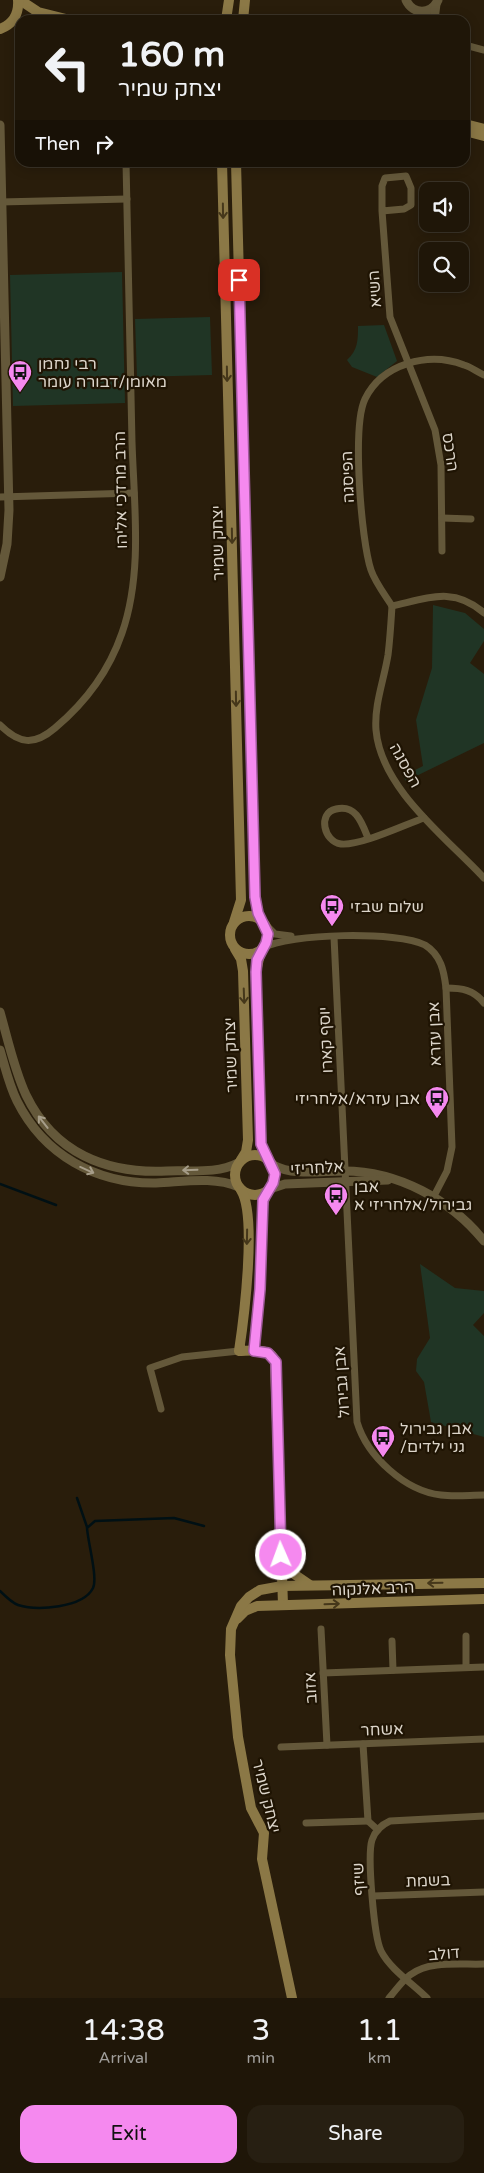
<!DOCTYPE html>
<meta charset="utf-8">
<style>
body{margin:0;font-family:"Varela Round",Heebo,sans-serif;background:#271f12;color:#f1f3f6;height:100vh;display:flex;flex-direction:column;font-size:19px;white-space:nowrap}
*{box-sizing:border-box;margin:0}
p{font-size:16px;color:#a19f9c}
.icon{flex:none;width:28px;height:28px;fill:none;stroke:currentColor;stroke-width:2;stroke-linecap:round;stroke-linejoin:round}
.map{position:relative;height:1998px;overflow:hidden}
.side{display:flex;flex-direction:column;background:#1f1608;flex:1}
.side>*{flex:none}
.top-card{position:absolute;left:15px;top:15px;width:455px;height:152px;border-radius:15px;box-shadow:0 2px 12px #0003,0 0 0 1px #3c3529;background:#1f1608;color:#f1f3f6;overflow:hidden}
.controls{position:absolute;left:419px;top:182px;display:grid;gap:10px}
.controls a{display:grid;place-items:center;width:50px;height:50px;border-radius:10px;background:#1f1608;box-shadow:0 2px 12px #0003,0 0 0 1px #3c3529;font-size:25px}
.pin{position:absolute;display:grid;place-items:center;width:42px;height:42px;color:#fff;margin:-21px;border-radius:10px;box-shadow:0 2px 8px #0006}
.me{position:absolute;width:55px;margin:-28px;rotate:358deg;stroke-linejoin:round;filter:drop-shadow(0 0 4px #0008)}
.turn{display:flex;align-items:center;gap:18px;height:105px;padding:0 20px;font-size:22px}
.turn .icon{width:65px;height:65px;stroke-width:2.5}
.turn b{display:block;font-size:35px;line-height:42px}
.then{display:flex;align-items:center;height:48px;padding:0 20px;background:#0003;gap:10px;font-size:19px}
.eta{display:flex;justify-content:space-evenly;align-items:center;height:85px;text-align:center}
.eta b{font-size:30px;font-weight:600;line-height:35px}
.primary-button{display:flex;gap:10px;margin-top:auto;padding:10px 20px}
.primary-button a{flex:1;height:58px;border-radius:15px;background:#f589ef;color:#111;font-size:20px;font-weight:600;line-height:58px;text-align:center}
.primary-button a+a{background:#271f12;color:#f1f3f6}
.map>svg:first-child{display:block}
.green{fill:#203525}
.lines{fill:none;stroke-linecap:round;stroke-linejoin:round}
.stream{stroke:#001014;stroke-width:2.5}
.minor{stroke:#64583a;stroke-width:7}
.tertiary{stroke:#64583a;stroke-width:9}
.secondary{stroke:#8b7846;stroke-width:10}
.oneway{stroke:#45371a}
.oneway2{stroke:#a69d89}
.route-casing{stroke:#9f599b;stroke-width:12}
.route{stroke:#f589ef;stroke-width:9}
.labels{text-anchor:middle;stroke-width:4.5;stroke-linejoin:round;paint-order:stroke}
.street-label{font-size:16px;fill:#dcd5ca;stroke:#1f1403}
.poi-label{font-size:16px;fill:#dcd5ca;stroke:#1f1403;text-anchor:start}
</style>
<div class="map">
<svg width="484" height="1998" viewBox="0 0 484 1998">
<rect width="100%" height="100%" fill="#291d0b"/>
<g class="green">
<polygon points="122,272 125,403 13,406 10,275"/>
<polygon points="210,317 212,375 137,377 135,319"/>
<path d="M 384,325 L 397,361 L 377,377 L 352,367 L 347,360 C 358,350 358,340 358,326 Z"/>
<polygon points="433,605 465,613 484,629 484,641 470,663 484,674 484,743 406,781 403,776 423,766 416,720 432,668"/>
<polygon points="420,1264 455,1288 484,1291 484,1313 473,1325 484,1336 484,1437 431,1422 424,1382 416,1371 417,1359 430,1338"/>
</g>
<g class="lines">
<g class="stream">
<polyline points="0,1184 56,1205"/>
<polyline points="77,1498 87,1527"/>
<path d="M 0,1591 C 5,1596 12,1603 18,1605 C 37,1611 83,1608 93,1588 C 98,1578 88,1543 87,1528 L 95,1521 L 174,1518 L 204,1526"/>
</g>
<g class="minor">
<polyline points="465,45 484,50"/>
<polyline points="0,202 127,199"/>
<polyline points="382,211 404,209 411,205 411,188 406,176 385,178 382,186 382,211 390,317 435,430 441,465 442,551"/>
<polyline points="0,497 134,493"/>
<polyline points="442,518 471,519"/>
<path d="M 392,606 C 385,595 375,582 371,570 C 361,540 352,426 365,399 C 382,364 428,351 464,365 C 471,367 477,372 484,375"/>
<path d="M 392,606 C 391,622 390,639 388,655 C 384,680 374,705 376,730 C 381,789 447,838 484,878"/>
<path d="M 392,606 C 428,598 454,586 484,613"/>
<path d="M 0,725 C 19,744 34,746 55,728 C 86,702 109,671 122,633 C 143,573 134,505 132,442 C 130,349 128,256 126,162"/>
<path d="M 368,838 C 362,823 356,804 336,809 C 317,813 324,842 341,844 C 360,846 404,825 424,818"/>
<polyline points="266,925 275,934 291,936"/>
<path d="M 334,937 L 357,1422 C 367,1456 405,1491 441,1495 C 455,1497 470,1495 484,1495"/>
<path d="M 263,948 C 288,933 399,931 425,945 C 441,955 444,971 446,988 L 452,1147 L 447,1171 L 434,1196"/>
<path d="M 446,988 C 462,988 474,990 484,1003"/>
<polyline points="161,1409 150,1368 182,1357 239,1351"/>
<polyline points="321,1629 327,1745"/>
<polyline points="466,1636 466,1667"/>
<polyline points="392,1641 393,1670"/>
<polyline points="323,1673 484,1667"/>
<polyline points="363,1744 368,1821 378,1830"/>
<polyline points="281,1747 484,1739"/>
<polyline points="306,1823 368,1821"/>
<polyline points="373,1896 484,1892"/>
<path d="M 389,1998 C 396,1990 402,1981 410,1975 C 430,1960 461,1965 484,1964"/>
<path d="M 427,1998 C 413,1984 390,1969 381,1951 C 374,1937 367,1855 372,1840 C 375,1831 381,1825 390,1821 L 484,1816"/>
</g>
<g class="tertiary">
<path d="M 406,0 C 413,15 431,15 438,0"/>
<polyline points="434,20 436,4"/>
<polyline points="0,125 9,510 7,544 0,577"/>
<path d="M 0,1012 C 8,1040 14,1069 26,1095 C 54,1153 106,1174 167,1171 C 190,1170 217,1174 238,1163"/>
<path d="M 0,1050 C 5,1067 9,1085 17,1101 C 44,1155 96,1184 156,1183 C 183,1182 213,1176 239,1187"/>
<path d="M 273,1165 C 293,1176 321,1171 344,1171 C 398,1171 451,1200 484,1241"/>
<polyline points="270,1189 285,1184 388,1180"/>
</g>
<g class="secondary">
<polyline points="20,0 38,12 70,20"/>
<polyline points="226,20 229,0"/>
<polyline points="243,20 245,0"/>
<path d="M 0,29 C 13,24 19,14 18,0"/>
<polyline points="465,124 484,129"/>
<polyline points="465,131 484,136"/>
<polyline points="222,162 241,900 234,922"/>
<polyline points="236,162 255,897 258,913 262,921"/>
<circle cx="249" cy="935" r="19"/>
<polyline points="235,949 241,959 243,971 248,1140 246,1152 241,1160"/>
<polyline points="261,950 256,972 261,1144 266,1158"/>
<circle cx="255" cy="1175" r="20"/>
<path d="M 241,1190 C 257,1215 244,1318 239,1351 C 251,1351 272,1347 275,1362 L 283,1605"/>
<polyline points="254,1351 260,1289 263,1205 267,1191"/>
<polyline points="282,1557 294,1574 310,1585"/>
<polyline points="237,1619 245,1611 257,1606 484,1599"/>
<polyline points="292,1998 262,1859 264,1833 251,1808 238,1737 230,1655 231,1629 241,1606 249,1597 260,1590 282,1586 484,1583"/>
</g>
</g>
<defs><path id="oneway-shaft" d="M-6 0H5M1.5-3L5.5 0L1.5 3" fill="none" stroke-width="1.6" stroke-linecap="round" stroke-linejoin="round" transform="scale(1.25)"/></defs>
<g class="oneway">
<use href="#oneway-shaft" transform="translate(223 211) rotate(89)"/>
<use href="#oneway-shaft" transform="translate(227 374) rotate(89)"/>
<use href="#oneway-shaft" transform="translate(232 536) rotate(89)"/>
<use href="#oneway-shaft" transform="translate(236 699) rotate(89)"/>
<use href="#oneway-shaft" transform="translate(244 996) rotate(88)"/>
<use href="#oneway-shaft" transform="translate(247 1237) rotate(91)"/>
<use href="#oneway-shaft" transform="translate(435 1583) rotate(179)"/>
<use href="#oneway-shaft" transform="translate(332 1604) rotate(-2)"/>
</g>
<g class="oneway2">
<use href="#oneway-shaft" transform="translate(43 1122) rotate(-128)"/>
<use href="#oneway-shaft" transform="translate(87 1170) rotate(24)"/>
<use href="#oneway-shaft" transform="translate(190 1170) rotate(178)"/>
</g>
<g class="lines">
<g class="route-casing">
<polyline id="route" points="239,280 255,897 258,913 268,934 266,943 257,960 256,972 261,1144 275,1174 273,1183 263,1200 260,1289 254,1351 268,1353 276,1362 281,1555"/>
</g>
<use href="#route" class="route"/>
</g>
<defs>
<g id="bus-pin" transform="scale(1.25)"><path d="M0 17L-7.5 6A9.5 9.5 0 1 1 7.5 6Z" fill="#f589ef" stroke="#1f1403"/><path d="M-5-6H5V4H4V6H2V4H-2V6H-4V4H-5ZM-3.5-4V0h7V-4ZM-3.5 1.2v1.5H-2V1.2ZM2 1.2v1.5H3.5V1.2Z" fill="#111"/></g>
</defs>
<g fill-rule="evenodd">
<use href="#bus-pin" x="20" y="372"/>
<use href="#bus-pin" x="332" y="906"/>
<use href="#bus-pin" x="437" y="1098"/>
<use href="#bus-pin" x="336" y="1195"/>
<use href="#bus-pin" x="383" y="1437"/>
</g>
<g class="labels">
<g class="street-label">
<text transform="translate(374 289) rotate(-94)" y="6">השיא</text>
<text transform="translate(451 452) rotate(82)" y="6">הרכס</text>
<text transform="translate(347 477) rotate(-92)" y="6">הפיסגה</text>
<text transform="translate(120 490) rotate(-91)" y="6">הרב מרדכי אליהו</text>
<text transform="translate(217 543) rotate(-91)" y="6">יצחק שמיר</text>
<text transform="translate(406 765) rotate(61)" y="6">הפסגה</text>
<text transform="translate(434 1034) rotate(-92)" y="6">אבן עזרא</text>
<text transform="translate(325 1040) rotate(-93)" y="6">יוסף קארו</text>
<text transform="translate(230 1055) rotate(-92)" y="6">יצחק שמיר</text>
<text transform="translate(317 1167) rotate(-3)" y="6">אלחריזי</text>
<text transform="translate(341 1382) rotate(-94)" y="6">אבן גבירול</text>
<text transform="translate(373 1588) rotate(-2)" y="6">הרב אלנקוה</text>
<text transform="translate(310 1688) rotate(-93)" y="6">אזוב</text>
<text transform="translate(382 1729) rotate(-2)" y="6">אשחר</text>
<text transform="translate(267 1796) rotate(76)" y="6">יצחק שמיר</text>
<text transform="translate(358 1879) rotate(-93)" y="6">שיזף</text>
<text transform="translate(428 1880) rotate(-2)" y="6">בשמת</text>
<text transform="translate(444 1953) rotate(-5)" y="6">דולב</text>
</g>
<g class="poi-label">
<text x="38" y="369">רבי נחמן<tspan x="38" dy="18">מאומן/דבורה עומר</tspan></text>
<text x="350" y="912">שלום שבזי</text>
<text x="420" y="1104" text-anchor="end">אבן עזרא/אלחריזי</text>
<text x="354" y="1192">אבן<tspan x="354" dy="18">גבירול/אלחריזי א</tspan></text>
<text x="400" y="1434">אבן גבירול<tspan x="400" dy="18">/גני ילדים</tspan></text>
</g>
</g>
</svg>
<div class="controls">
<a><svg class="icon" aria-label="sound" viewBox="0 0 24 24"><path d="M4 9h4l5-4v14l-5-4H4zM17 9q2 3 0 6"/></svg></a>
<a><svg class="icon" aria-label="search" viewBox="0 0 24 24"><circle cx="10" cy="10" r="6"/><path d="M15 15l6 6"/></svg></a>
</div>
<div class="pin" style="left:239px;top:280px;background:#d93025"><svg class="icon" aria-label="arrive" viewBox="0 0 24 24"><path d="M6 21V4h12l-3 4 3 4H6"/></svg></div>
<svg class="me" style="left:281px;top:1555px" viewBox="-20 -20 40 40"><circle r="17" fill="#f589ef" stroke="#fff" stroke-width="3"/><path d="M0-11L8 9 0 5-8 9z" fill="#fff"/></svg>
<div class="top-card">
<div class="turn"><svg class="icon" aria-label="left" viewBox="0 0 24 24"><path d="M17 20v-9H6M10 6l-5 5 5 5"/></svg><div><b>160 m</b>יצחק שמיר</div></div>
<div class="then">Then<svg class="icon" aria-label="right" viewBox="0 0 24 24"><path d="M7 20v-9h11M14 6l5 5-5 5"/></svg></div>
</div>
</div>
<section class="side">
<div class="eta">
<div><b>14:38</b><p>Arrival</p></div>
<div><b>3</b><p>min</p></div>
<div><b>1.1</b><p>km</p></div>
</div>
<div class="primary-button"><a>Exit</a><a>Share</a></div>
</section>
